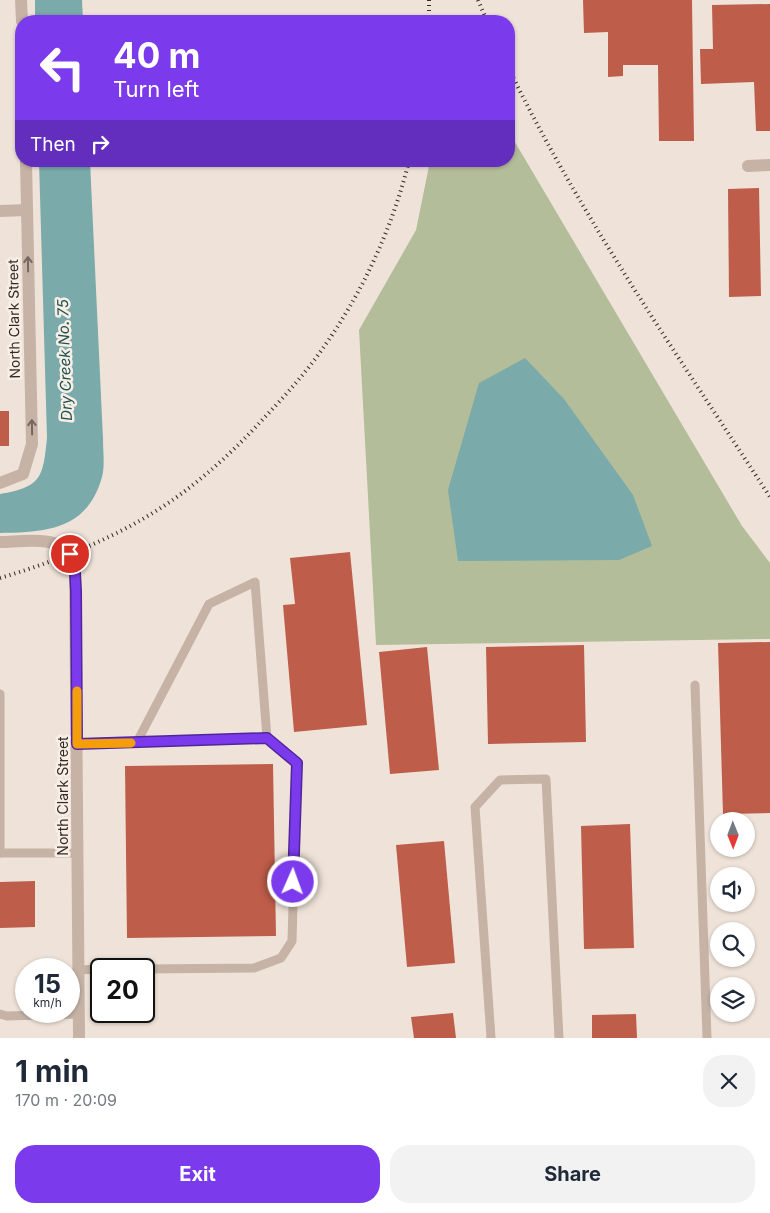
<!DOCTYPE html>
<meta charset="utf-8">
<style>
body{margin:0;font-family:Inter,sans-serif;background:#f2f2f3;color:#1f2937;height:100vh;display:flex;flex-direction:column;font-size:19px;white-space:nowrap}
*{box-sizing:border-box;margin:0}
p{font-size:16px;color:#747a83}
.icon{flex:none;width:28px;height:28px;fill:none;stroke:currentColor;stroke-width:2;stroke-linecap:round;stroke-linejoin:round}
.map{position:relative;height:1038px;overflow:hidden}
.drawer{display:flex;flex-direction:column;background:#fff;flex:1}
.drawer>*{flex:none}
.hud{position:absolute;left:15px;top:15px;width:500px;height:152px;border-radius:20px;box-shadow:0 1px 4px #0004;background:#7c3aed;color:#fff;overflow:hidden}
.needle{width:32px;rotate:179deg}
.tools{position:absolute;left:710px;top:812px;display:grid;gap:10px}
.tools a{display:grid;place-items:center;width:45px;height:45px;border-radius:50%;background:#fff;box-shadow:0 1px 4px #0004;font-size:25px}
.speed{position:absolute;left:15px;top:958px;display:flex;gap:10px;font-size:25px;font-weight:700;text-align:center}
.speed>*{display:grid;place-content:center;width:65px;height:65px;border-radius:50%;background:#fff;box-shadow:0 1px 4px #0004;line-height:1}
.speed small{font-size:12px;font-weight:400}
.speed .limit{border:2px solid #111;border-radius:8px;background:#fff;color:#111}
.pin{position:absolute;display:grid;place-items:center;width:42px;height:42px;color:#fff;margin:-21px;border:2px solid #fff;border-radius:50%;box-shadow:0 1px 5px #0007}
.me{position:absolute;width:55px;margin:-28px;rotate:2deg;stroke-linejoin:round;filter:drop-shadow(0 0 4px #0008)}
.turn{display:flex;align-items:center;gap:18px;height:105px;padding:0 15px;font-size:22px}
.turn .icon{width:65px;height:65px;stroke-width:2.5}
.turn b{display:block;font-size:35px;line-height:42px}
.then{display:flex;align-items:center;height:48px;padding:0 15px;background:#0003;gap:10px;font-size:19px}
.round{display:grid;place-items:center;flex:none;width:52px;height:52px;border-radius:20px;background:#f2f2f3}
.head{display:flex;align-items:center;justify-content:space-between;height:85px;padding:0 15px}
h1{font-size:30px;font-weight:700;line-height:38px}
.cta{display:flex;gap:10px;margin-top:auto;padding:10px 15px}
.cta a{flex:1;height:58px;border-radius:20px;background:#7c3aed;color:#fff;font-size:20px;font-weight:700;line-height:58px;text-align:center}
.cta a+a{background:#f2f2f3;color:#1f2937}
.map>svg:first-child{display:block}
.green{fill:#b4bd9a}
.water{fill:#7aaaa9}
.building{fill:#be5d49}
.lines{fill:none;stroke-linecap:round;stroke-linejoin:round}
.lane{stroke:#c6b3a6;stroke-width:9}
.street{stroke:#c6b3a6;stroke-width:12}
.rail{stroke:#332a26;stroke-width:4;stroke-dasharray:1 4;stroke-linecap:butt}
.oneway{stroke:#756860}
.route-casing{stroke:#51269a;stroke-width:12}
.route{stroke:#7c3aed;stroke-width:9}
.slow{stroke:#f59e0b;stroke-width:9}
.labels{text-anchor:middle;stroke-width:5;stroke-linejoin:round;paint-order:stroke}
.street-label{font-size:14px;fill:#332a26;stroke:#f7eee5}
.water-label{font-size:15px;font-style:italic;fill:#1f5151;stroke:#f7eee5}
</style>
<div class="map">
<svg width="770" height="1038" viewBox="0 0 770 1038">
<rect width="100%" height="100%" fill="#efe3d9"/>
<polygon class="green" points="509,132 742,526 770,563 770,639 376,645 359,330 416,230 430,161 509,161"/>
<g class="water">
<polygon points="35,0 82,0 83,21 35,21"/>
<path d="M 39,161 L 90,161 L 103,439 C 103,451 105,466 102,477 C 87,530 47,532 0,533 L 0,494 C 42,487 43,477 47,438 Z"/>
<polygon points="525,358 564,399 633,495 652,546 619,560 458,561 448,490 479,383"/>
</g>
<g class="building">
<polygon points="583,0 692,0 694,141 659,141 658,65 623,65 623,76 608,77 608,32 584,33"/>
<polygon points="770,4 770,131 756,131 754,82 701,84 700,49 713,49 712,5"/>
<polygon points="759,188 761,296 729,297 728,189"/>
<rect x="0" y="411" width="9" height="35"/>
<polygon points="350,552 367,725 294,732 283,605 295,604 290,558"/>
<polygon points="770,642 770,813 723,814 718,643"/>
<polygon points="584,645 586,742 488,744 486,647"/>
<polygon points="427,647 439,770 390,774 379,652"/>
<polygon points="273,764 276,936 127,938 125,766"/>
<polygon points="630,824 634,948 584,949 581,826"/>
<polygon points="444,841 455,963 407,967 396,845"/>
<polygon points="35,881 35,927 0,928 0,882"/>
<polygon points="453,1013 456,1038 414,1038 411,1017"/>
<polygon points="636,1014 637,1038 592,1038 592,1015"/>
</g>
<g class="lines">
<g class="lane">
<polyline points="695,685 707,1038"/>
<polyline points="0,694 0,853"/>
<polyline points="137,742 209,604 255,582 267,738"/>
<polyline points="77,744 267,738 297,763 292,941 281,958 254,968 144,969"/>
<polyline points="0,853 78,853"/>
<polyline points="78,970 101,969"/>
<polyline points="0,1014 7,1016 78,1014"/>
<polyline points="491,1038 475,807 500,780 546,779 559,1038"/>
</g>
<g class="street">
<polyline points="21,0 22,21"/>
<polyline points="748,166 770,165"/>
<polyline points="0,211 27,210"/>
<polyline points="0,483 23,474 32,444 26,161"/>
<path d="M 0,542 C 20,542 58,535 70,554 C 73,560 74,567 75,573 L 79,1038"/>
</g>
<g class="rail">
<polyline points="429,0 429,21"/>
<polyline points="478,0 487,21"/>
<path d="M 509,69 C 582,219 679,357 770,497"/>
<path d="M 0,578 C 54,562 108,541 156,511 C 196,486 232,453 264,418 C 283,398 302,377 318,355 C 360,298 392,230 409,161"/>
</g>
</g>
<defs><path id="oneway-shaft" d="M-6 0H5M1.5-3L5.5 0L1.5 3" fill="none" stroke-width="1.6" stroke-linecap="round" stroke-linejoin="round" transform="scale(1.25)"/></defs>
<g class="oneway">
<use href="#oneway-shaft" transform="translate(28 264) rotate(-91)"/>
<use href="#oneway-shaft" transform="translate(32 427) rotate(-91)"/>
</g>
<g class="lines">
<g class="route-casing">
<polyline id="route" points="70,554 75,573 76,591 77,744 267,738 297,763 293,882"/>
</g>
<use href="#route" class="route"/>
<polyline class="slow" points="77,691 77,744 131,743"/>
</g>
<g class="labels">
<g class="street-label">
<text transform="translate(14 319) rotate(-91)" y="5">North Clark Street</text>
<text transform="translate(63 796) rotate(-90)" y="5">North Clark Street</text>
</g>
<g class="water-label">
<text transform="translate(65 360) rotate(-92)" y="5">Dry Creek No. 75</text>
</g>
</g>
</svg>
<div class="tools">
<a><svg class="needle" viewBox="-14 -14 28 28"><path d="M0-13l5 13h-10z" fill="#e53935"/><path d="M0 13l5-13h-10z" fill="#747a83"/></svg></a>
<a><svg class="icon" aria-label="sound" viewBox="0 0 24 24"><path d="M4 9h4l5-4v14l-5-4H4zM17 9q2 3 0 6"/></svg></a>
<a><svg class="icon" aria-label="search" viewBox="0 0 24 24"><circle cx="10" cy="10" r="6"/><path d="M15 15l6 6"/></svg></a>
<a><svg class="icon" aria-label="layers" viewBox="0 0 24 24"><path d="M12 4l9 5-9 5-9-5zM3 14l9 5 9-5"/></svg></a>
</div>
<div class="speed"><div>15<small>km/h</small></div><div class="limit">20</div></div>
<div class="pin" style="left:70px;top:554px;background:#d93025"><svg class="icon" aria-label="arrive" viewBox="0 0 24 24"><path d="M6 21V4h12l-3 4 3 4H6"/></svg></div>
<svg class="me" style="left:293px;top:882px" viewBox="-20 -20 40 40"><circle r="17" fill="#7c3aed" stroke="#fff" stroke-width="3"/><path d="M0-11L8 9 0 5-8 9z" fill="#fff"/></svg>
<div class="hud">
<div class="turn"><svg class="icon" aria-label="left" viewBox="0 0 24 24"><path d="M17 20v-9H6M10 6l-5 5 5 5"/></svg><div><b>40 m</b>Turn left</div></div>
<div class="then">Then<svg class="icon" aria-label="right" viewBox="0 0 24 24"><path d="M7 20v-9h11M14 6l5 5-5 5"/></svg></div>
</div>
</div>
<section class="drawer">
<div class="head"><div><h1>1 min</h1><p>170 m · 20:09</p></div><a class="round"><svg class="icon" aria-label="close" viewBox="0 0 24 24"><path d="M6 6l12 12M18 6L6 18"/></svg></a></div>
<div class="cta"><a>Exit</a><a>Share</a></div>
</section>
